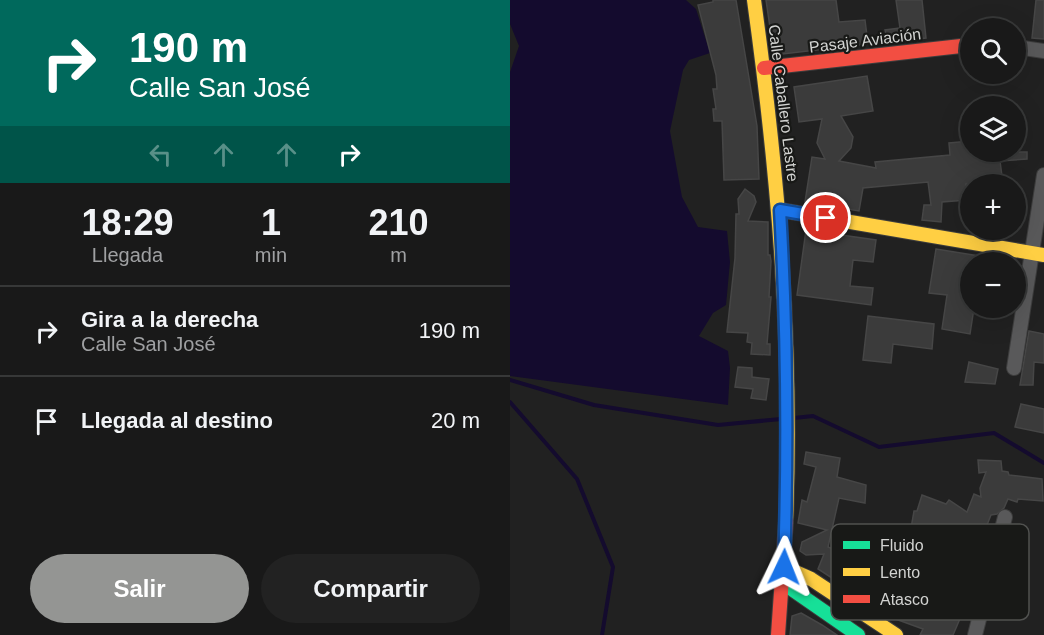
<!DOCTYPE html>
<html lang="es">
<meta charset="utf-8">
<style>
body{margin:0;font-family:Helvetica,sans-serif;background:#222;color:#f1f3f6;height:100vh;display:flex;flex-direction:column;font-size:22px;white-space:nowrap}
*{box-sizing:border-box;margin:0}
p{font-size:20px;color:#9fa0a2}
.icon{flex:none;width:33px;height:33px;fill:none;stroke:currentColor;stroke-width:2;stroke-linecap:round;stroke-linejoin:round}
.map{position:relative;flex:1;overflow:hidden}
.panel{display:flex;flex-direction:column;background:#191919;width:510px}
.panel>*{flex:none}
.guide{background:#00695c;color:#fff;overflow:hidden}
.tools{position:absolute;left:450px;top:18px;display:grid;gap:12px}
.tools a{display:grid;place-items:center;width:66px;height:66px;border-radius:50%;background:#191919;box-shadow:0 6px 24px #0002,0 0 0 2px #373838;font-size:30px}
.pin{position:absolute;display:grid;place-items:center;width:51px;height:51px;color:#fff;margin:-26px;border:3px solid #fff;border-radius:50%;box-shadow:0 2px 6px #0007}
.me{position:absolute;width:66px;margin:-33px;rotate:2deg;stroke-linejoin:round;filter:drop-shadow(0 0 4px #0008)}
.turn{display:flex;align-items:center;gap:21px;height:126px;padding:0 30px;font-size:27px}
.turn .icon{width:78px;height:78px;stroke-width:2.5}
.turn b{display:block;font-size:42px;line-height:51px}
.lanes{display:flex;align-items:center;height:57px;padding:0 30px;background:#0003;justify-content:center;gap:30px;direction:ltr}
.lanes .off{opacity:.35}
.eta{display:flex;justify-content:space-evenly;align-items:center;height:102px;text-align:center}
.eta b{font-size:36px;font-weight:800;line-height:42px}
.primary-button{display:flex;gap:12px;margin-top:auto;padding:12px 30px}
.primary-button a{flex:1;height:69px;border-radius:36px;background:#949593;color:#fff;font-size:24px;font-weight:800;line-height:69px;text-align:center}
.primary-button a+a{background:#222;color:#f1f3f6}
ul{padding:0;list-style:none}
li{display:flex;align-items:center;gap:18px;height:90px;padding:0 30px;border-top:2px solid #373838}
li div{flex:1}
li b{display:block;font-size:22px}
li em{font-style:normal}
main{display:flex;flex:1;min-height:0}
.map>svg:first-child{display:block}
.water{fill:#140b2e}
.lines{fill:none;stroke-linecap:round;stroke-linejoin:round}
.stream{stroke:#140b2e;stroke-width:4}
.building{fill:#3b3b3b;stroke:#464646;stroke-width:1.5;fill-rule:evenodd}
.street-casing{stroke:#3d3d3d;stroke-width:16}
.fast-casing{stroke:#3d3d3d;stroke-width:16}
.slow-casing{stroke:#3d3d3d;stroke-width:16}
.jam-casing{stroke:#3d3d3d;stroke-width:16}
.street{stroke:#59595a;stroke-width:14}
.fast{stroke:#16e098;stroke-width:14}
.slow{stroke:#ffcf43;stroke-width:14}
.jam{stroke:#f24e42;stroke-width:14}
.route-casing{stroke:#114b97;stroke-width:15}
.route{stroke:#1a73e8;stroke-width:10}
.labels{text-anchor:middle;stroke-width:4.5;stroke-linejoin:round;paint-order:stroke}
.street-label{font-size:16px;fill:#d2d3d1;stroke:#181917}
.key{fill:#181917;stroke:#50514f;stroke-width:1.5}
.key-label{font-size:16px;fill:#d2d3d1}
</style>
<main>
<section class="panel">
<div class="guide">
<div class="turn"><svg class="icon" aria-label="right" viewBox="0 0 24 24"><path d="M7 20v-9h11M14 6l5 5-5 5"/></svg><div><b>190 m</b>Calle San José</div></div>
<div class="lanes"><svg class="icon off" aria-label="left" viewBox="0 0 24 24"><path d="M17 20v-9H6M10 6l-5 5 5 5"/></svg><svg class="icon off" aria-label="ahead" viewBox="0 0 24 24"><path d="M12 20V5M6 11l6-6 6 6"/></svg><svg class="icon off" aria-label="ahead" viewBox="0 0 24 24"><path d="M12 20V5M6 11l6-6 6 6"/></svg><svg class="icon" aria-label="right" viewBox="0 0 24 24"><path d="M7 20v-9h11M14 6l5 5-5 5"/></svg></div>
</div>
<div class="eta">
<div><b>18:29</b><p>Llegada</p></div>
<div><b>1</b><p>min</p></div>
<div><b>210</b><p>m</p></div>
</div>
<ul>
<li><svg class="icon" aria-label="right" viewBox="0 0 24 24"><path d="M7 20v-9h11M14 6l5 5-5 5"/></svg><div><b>Gira a la derecha</b><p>Calle San José</p></div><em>190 m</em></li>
<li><svg class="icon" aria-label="arrive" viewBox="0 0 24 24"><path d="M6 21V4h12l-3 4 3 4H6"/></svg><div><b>Llegada al destino</b></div><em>20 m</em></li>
</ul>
<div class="primary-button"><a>Salir</a><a>Compartir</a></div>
</section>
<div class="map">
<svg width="534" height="635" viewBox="0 0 534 635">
<rect width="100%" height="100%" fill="#212121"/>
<polygon class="water" points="0,0 176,0 186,9 200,53 179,60 173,70 160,131 172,197 188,227 217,231 220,262 216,305 203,313 189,336 218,351 220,368 218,405 0,376 0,72 9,46 0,24"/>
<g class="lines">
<g class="stream">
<polyline points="0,380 84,405 208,425 271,419"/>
<polyline points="0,402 67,479 103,567 92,635"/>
<polyline points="284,418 303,416 369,447 484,433 534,463"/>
</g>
</g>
<g class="building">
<polygon points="203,0 226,0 247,126 249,179 214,180 212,121 204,121 203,109 206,109 203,89 207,89 206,75 188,5 203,2"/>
<polygon points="256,0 326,0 329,22 355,20 358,44 264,55"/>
<polygon points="386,0 412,0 416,38 378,42 375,30 390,28"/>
<polygon points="526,0 534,0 534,39 522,38"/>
<polygon points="357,76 363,111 331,116 343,137 341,148 329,161 366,168 365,162 440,155 439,143 460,141 460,152 517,152 517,159 490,161 493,184 456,184 457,200 432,202 431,222 412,220 414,205 421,205 418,182 353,188 349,211 295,202 302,157 315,159 307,143 312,119 289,122 284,87"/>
<polygon points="235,189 244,196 246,202 238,221 258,222 258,255 260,255 261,261 259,297 261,297 257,344 260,344 260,355 241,354 242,343 237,342 238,333 217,332 225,258 226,214 229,214 228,199"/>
<polygon points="296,230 366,240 363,262 343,260 340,286 363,288 361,305 287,295"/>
<polygon points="426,249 482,258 481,262 460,262 460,308 464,308 460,334 432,329 437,295 419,293"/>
<polygon points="358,316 424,324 422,349 383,344 381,363 353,360"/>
<polygon points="519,331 534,334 534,363 524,362 523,385 510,385"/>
<polygon points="459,362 488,369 485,384 455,382"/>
<polygon points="228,367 242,368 242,377 259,379 256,400 241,398 243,389 225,387"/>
<polygon points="511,404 534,409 534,433 505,427"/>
<path d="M 296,452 L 330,458 L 327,477 L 356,485 L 355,503 L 329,498 L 318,547 L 343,557 L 350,525 L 384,532 L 377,569 L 399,564 L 401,558 L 403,558 L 411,536 L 400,534 L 404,511 L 407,511 L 412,495 L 436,504 L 439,500 L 457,512 L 464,494 L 471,497 L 470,488 L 476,472 L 469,473 L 468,460 L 491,461 L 492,471 L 498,472 L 499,475 L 532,479 L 533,501 L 508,499 L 507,502 L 498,499 L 494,508 L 487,514 L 481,515 L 475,530 L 482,533 L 465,580 L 469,581 L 466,595 L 461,593 L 443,635 L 410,635 L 413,629 L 380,617 L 384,605 L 354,599 L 357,589 L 340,586 L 322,578 L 308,569 L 314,554 L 296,555 L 290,551 L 292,542 L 317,530 L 288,523 L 292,500 L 297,502 L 306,467 L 294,464 ZM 435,552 L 454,559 L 445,591 L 424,582 Z"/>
<polygon points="291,613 312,625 327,635 280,635 282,616"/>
</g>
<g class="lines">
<g class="street-casing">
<g id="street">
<polyline points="506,47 534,51"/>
<polyline points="504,368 534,175"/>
<polyline points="465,635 495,517"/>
</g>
</g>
<g class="fast-casing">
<polyline id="fast" points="273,583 348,635"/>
</g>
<g class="slow-casing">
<g id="slow">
<path d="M 244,0 C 268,173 283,346 276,521"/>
<polyline points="270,210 534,255"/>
<polyline points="274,567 301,579 386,635"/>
</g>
</g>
<g class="jam-casing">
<g id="jam">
<polyline points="254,68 460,45"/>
<polyline points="268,635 276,521"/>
</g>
</g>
<use href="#street" class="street"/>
<use href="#fast" class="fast"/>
<use href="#slow" class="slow"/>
<use href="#jam" class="jam"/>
</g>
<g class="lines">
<g class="route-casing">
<path id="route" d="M 274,567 C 278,448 277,329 270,210 L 316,218"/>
</g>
<use href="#route" class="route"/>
</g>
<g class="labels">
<g class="street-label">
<text transform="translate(355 40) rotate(-7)" y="6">Pasaje Aviación</text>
<text transform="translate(274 103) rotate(83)" y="6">Calle Caballero Lastre</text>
</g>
</g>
<rect x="321" y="524" width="198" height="96" rx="9" class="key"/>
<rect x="333" y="541" width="27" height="8" fill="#16e098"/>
<rect x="333" y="568" width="27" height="8" fill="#ffcf43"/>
<rect x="333" y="595" width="27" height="8" fill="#f24e42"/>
<g class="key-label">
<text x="370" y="551">Fluido</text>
<text x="370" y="578">Lento</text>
<text x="370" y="605">Atasco</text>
</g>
</svg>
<div class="tools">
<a><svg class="icon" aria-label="search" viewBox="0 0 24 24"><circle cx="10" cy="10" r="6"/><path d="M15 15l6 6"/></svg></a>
<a><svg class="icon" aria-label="layers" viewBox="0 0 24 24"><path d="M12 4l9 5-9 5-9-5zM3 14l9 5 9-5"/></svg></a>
<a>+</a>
<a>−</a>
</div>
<div class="pin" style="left:316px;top:218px;background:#d93025"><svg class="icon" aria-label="arrive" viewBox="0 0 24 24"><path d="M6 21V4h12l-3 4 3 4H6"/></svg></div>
<svg class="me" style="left:274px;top:567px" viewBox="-20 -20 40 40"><path d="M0-17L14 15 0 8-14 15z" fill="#1a73e8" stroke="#fff" stroke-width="4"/></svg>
</div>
</main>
